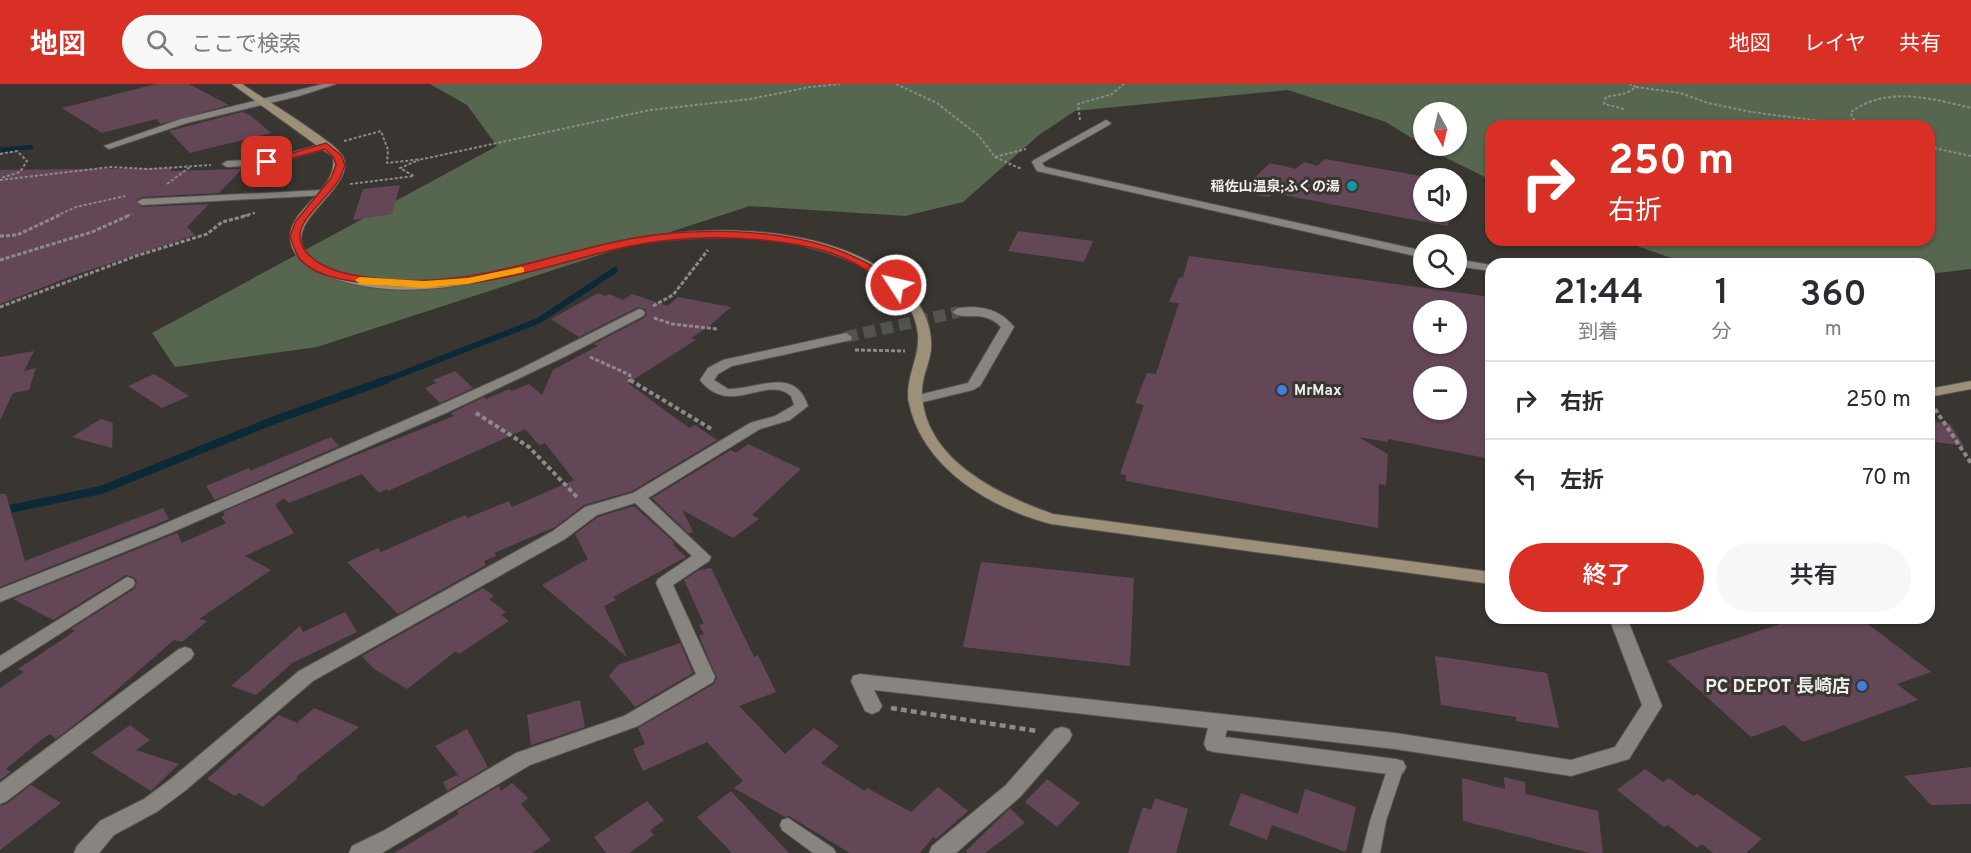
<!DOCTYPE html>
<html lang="ja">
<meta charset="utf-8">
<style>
body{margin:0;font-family:Overpass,"Noto Sans JP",sans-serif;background:#f7f7f7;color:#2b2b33;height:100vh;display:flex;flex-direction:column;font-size:22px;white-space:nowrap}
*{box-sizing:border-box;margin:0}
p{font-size:20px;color:#7c7c81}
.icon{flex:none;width:33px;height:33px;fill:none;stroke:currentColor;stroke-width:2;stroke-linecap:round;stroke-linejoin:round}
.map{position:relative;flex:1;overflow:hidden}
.drawer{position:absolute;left:1485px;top:174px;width:450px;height:366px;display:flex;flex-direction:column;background:#fff;border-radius:18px;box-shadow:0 2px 4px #0004}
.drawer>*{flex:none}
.banner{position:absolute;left:1485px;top:36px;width:450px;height:126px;border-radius:18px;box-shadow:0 2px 4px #0004;background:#d93025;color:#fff;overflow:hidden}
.needle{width:39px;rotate:172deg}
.fabs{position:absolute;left:1413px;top:18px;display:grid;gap:12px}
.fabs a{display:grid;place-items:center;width:54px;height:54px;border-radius:50%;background:#fff;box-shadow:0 2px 4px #0004;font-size:30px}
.pin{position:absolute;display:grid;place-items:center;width:51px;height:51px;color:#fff;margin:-26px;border-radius:12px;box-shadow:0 3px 9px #0006}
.me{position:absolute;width:66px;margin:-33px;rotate:305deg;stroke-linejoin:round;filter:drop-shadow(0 0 4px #0008)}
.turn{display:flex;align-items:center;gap:21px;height:126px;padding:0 24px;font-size:27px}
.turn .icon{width:78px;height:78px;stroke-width:2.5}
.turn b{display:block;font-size:42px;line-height:51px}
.eta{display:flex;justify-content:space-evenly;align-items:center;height:102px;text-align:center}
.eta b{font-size:36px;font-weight:600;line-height:42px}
.button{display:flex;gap:12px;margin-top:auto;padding:12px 24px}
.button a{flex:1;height:69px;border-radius:36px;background:#d93025;color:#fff;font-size:24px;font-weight:600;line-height:69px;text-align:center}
.button a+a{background:#f7f7f7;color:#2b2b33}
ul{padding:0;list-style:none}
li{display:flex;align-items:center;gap:18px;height:78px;padding:0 24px;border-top:2px solid #e1e1e2}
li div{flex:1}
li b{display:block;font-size:22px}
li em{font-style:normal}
header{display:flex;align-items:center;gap:36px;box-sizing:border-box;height:84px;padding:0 30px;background:#d93025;color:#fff}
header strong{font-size:28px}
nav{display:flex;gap:33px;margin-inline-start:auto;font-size:21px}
.search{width:420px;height:54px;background:#f7f7f7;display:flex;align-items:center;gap:15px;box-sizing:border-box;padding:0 21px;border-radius:33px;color:#7c7c81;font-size:22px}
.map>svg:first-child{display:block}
.green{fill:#56664f;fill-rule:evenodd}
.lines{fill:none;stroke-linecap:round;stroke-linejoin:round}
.stream-far2{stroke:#0c2938;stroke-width:4.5}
.stream-far1{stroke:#0c2938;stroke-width:6}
.stream{stroke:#0c2938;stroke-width:8}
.building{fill:#634757;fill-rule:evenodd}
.street-tunnel{stroke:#54524e;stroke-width:12;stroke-dasharray:12 6;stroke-linecap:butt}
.lane-casing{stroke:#565350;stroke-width:2}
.street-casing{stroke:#565350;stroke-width:2}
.secondary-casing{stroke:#565350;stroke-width:2}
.path-far3{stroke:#8d8a87;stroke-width:2;stroke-dasharray:3 2;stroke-linecap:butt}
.path-far2{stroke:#8d8a87;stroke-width:3;stroke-dasharray:4 2;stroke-linecap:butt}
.path-far1{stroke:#8d8a87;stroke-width:4;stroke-dasharray:4.5 3;stroke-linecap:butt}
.path{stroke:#8d8a87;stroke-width:4.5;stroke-dasharray:6 4;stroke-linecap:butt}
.lane{fill:#888480;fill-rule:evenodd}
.street{fill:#888480;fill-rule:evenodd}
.secondary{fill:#9c9079;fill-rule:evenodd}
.route{fill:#d93025;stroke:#8d1f18;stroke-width:1.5}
.slow{fill:#f59e0b}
.culture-dot{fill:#0f9aa8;stroke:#393632;stroke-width:2}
.shop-dot{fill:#3f7fe0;stroke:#393632;stroke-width:2}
.labels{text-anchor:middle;stroke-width:6;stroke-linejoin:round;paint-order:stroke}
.far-poi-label{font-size:14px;font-weight:bold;fill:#f0eeeb;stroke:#393632;text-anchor:end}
.poi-label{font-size:15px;font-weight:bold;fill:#f0eeeb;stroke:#393632;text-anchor:start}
.near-poi-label{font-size:18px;font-weight:bold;fill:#f0eeeb;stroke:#393632;text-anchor:end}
</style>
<header>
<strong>地図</strong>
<div class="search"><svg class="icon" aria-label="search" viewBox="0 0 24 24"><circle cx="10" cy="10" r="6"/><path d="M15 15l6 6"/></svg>ここで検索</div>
<nav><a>地図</a><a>レイヤ</a><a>共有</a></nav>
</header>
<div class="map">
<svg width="1971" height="769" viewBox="0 0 1971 769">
<rect width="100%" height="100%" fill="#393632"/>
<path class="green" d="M 430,0 L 1971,0 L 1971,185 L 1929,190 L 1929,180 L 1688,180 L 1620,156 L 1929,156 L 1929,42 L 1491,42 L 1491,96 L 1434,68 L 1386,38 L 1288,6 L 1075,27 L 1039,51 L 963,118 L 905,132 L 750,122 L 317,263 L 175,283 L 152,249 L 497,62 L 467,21 ZM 1424,28 L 1456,28 L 1456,62 L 1424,62 Z"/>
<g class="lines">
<polyline class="stream-far2" points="0,66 31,63"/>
<polyline class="stream-far1" points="381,298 538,237 615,186"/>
<polyline class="stream" points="0,427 101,406 272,337 386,296"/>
</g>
<g class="building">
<polygon points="156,0 189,0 229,21 161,40 156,35 102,49 62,24"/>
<polygon points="242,28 250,31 271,49 190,69 169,47"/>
<polygon points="1325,75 1432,94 1424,94 1424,128 1454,128 1447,142 1272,109 1270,113 1238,109 1270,79 1296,85 1304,78 1317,82"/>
<polygon points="171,84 171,87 242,85 219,109 142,113 135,117 142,123 209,120 187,143 195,151 72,192 0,220 0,86"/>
<polygon points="400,101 392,130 353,136 363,105"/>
<polygon points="1018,147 1093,157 1084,178 1008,167"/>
<path d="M 1189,172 L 1491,213 L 1491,375 L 1388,355 L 1388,358 L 1358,353 L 1388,370 L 1386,401 L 1379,400 L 1378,444 L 1126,397 L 1126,391 L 1120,390 L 1144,321 L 1135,319 L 1147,289 L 1156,290 L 1179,219 L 1169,218 L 1179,194 L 1183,193 ZM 1424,226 L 1456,226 L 1456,260 L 1424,260 ZM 1424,292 L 1456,292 L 1456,326 L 1424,326 Z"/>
<polygon points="598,209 605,212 609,210 623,216 632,210 667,222 678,213 731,223 708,243 691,254 696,256 628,299 689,344 695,341 717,356 632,407 584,421 555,443 494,469 496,472 484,477 486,481 398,530 347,478 378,464 381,468 465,431 467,434 509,417 512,423 574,396 545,359 539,361 525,345 388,407 387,405 379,409 358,386 362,390 289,419 284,414 276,420 277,424 294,449 245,472 271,486 199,535 207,537 182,558 174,556 91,628 56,655 50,650 41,656 6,685 11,688 0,696 0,604 24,588 18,585 75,547 71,545 134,505 137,498 134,493 126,491 53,536 13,515 177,449 182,459 226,439 221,433 225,431 223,428 349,374 454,332 451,329 484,313 486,315 509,305 512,307 529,300 542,311 553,286 598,262 594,260 644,234 647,230 645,225 638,223 579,253 551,235"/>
<polygon points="34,267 24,287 36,284 29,306 13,309 0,336 0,273"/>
<polygon points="455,287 473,304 440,319 425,304 436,299 433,296"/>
<polygon points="154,290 189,312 162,324 128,302"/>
<polygon points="101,335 113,339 112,364 72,353"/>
<polygon points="1929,337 1950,340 1964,362 1929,357"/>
<polygon points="331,353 339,362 215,416 206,402 249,384 250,387"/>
<polygon points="748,360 801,385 752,431 759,435 733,454 682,426 693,447 689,450 652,414 731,366 736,369"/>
<polygon points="0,410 6,410 25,477 163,424 169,435 0,503"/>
<polygon points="634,422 675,459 673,461 686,473 613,513 616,516 604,522 627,573 542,501 588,475 575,450 598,433"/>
<polygon points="981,478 1134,494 1130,582 963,563"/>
<polygon points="711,484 754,573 758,571 776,608 739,622 785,670 814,644 839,662 821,679 865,707 867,704 911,728 938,703 968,727 936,755 933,753 920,769 850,769 789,732 785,733 734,704 743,697 707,658 643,687 633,665 645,660 638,644 714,600 717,594 699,552 704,550 699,541 704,540 684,496 699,486"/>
<polygon points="483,504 494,512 489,515 506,528 501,531 509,537 459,570 456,567 407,605 374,585 362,572"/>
<polygon points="345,528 357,548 292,579 256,611 231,602 300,542 303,548"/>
<polygon points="1798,534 1860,534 1931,588 1897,600 1918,616 1803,658 1784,641 1751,653 1667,577"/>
<polygon points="680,559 693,589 635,623 609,592 618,581"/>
<polygon points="1435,572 1547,589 1559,644 1516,637 1516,633 1441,621"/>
<polygon points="580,616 585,643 531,661 527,631"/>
<polygon points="314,624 359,643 296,693 298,694 263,723 239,709 235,712 207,695 279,631 297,639"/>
<polygon points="130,641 150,656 136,666 179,680 151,707 91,669"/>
<polygon points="467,645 488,683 447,707 443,698 457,691 460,693 435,662"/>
<polygon points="1971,683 1971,720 1931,721 1904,692"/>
<polygon points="1645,685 1663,698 1669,694 1693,712 1697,710 1762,755 1746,769 1713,769 1702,760 1697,764 1668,741 1664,743 1617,706"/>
<polygon points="1504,693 1525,698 1526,710 1598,727 1603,769 1590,769 1463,737 1462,694 1505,705"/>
<polygon points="1047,695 1080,719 1057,743 1025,718"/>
<polygon points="512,699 528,714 521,720 551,756 532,769 394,769 459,730 457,727 499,702 501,707"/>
<polygon points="31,701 61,719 0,766 0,722 8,719"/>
<polygon points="1305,705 1356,723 1346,768 1272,741 1267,756 1229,741 1241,709 1298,730"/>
<polygon points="731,707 789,769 732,769 697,733"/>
<polygon points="1155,714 1188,725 1176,769 1128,769 1143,723 1151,726"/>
<polygon points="647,717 664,736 650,746 654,751 629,769 606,769 594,753"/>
<polygon points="1010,724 1025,739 985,769 967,769 966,767"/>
</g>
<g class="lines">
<polyline class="street-tunnel" points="846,253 958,228"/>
<g class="lane-casing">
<g id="lane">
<polygon points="1396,676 1402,678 1404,683 1386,737 1380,769 1362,769 1370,737 1388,683 1390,678"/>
<polygon points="788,734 833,764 836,769 813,769 782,746 780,741 782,736"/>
</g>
</g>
<g class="street-casing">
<g id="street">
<polygon points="323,0 336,0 299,12 187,39 109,65 104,62 181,35"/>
<polygon points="1106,36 1111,39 1109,41 1042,79 1045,83 1424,167 1424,174 1037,87 1032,78 1034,76"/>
<polygon points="326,59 331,62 329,64 267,81 227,83 222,80 227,77 267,75"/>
<polygon points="323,106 327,107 327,111 142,121 137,118 142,115"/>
<polygon points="1456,175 1491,181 1491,187 1456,182"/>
<path d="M 972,223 C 990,224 1003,229 1014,243 L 980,302 L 973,306 L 915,320 L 910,319 L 908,316 L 910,313 L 968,299 L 1001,243 C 983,224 964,238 952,228 L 958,224 Z"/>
<polygon points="639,225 643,226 645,229 643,232 566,272 448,328 168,450 0,518 0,505 157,443 438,322 518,286"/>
<path d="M 846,249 L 852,253 L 851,256 L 732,282 L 718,290 L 714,296 L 728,305 C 758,305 795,282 808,322 L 790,336 L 760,345 L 648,414 L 711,473 L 709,477 L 673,501 L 715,593 L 713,598 L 638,642 L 530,681 L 382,769 L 349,769 L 352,762 L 383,747 L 516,669 L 624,632 L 696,590 L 656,499 L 658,495 L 692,472 L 635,419 L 597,431 L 565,455 L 313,597 L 186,706 L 158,727 L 114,751 L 99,769 L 74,769 L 77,762 L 100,737 L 144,715 L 172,694 L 299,587 L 553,447 L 585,423 L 633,409 L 750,339 L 775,332 L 794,321 L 791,312 C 767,290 729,334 700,296 L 708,284 L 723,276 Z"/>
<polygon points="127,493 133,495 135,499 133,503 0,588 0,572"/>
<polygon points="1609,534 1627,534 1662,622 1629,675 1571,692 1395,665 1227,646 1225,653 1396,675 1403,677 1406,683 1403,689 1396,691 1214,668 1207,666 1204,660 1208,644 874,606 882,622 879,627 872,630 865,627 851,597 853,592 860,590 1395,649 1571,676 1615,663 1642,621"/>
<polygon points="185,563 191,565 194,570 191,575 7,717 0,720 0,699 179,565"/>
<polygon points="1062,643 1069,645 1072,651 1069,657 1020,713 956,769 929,769 932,762 1006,701 1055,645"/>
</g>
</g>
<g class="secondary-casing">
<g id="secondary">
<path d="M 232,0 L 242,0 C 259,12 334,57 342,71 C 363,107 257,145 323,182 C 342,192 364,194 385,196 C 466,202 537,175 615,158 C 694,141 799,139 872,179 C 904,197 934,226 931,266 C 929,281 921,295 922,311 C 926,377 1000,411 1053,430 L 1491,488 L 1491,500 L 1051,440 C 991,424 923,385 909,319 C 904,296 920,274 918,251 C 913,190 828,165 778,157 C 736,151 693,153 651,158 C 545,173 438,231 329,193 C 314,187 294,176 291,159 C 283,126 339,108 333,73 Z"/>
<polygon points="1971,297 1971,305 1929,313 1929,305"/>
</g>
</g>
<g class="path-far3">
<polyline points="896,0 937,19 979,52 995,73 1019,84 1022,83"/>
<polyline points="1636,3 1680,9 1708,19 1751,28 1860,42"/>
<polyline points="1624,25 1604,20 1606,13 1627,9 1636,3 1630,0"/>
<polyline points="1080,36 1078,20 1112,10 1124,0"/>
<path d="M 1863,42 L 1852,34 L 1851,28 C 1887,2 1931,14 1971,24"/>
<polyline points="344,57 381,47 388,66 387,79 423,75 650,26 750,15 810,3 840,0"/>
<polyline points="1929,63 1971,72"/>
<polyline points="0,70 17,67 27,77 20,88 1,94"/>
<polyline points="995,73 1026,65"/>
<polyline points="0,96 111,83 149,85 211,81"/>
<polyline points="167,100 190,83"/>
<polyline points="350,100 414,92 400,84 419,76"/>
<polyline points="56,132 76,123 125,112"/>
<polyline points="127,132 132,130"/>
<polyline points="243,132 255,129"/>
</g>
<g class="path-far2">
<polyline points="0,152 17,151 60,131"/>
<polyline points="0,176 92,148 130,131"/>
<polyline points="653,222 673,211 708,166"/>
<polyline points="0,223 136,172 207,150 222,138 249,131"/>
<polyline points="654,234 672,240 717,245"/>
<polyline points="855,266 905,267"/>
<polyline points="590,273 630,291 629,298"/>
</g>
<g class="path-far1">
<polyline points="630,296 713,346"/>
<polyline points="1935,325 1971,379"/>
<polyline points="476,329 529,363 578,414"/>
</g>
<polyline class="path" points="891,624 1037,647"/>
<use href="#lane" class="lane"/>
<use href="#street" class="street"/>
<use href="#secondary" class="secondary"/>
</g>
<path class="route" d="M 326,59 L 341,71 L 345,81 C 343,85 342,90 340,94 C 332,110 298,135 300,153 C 301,170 320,181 334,186 C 350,192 366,193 383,195 C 487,207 573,157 673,149 C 742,144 820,149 879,186 C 887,191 896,195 902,201 L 900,204 L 893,204 C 879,195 865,184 850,177 C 805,154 720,151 671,156 C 614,161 561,182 506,193 C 459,203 414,205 366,199 C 344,197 314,192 299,174 C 295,168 293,160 290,153 L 295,138 L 331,94 L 336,81 L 334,74 L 325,65 L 267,81 L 263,78 Z"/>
<polygon class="slow" points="521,183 524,184 524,188 468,200 424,204 360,200 355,196 360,193 424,197 468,194"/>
<circle class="culture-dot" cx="1352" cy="102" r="6"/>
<g class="shop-dot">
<circle cx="1282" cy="306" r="6"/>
<circle cx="1862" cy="602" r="6"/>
</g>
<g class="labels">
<g class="far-poi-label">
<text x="1340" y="107">稲佐山温泉;ふくの湯</text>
</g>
<g class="poi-label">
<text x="1294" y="311">MrMax</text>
</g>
<g class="near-poi-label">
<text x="1850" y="608">PC DEPOT 長崎店</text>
</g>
</g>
</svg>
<div class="fabs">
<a><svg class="needle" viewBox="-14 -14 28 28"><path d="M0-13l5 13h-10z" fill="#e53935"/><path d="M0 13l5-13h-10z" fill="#7c7c81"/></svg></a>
<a><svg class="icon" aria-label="sound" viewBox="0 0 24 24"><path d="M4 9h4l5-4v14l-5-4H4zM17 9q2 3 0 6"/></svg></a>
<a><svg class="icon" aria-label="search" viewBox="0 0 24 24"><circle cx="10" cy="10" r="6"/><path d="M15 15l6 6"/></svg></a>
<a>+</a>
<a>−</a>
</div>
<div class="pin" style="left:267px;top:78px;background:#d93025"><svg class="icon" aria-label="arrive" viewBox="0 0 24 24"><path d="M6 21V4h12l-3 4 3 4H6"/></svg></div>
<svg class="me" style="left:896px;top:201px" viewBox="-20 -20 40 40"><circle r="17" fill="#d93025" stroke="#fff" stroke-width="3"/><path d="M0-11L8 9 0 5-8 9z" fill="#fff"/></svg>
<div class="banner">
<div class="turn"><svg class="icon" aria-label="right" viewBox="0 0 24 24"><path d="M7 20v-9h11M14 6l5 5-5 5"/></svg><div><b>250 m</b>右折</div></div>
</div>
<section class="drawer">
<div class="eta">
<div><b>21:44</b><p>到着</p></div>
<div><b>1</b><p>分</p></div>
<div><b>360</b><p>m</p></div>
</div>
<ul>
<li><svg class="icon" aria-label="right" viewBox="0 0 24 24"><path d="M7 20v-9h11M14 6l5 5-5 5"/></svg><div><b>右折</b></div><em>250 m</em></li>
<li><svg class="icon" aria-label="left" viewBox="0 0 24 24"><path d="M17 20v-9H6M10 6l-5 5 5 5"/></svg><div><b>左折</b></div><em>70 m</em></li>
</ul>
<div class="button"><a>終了</a><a>共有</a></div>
</section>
</div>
